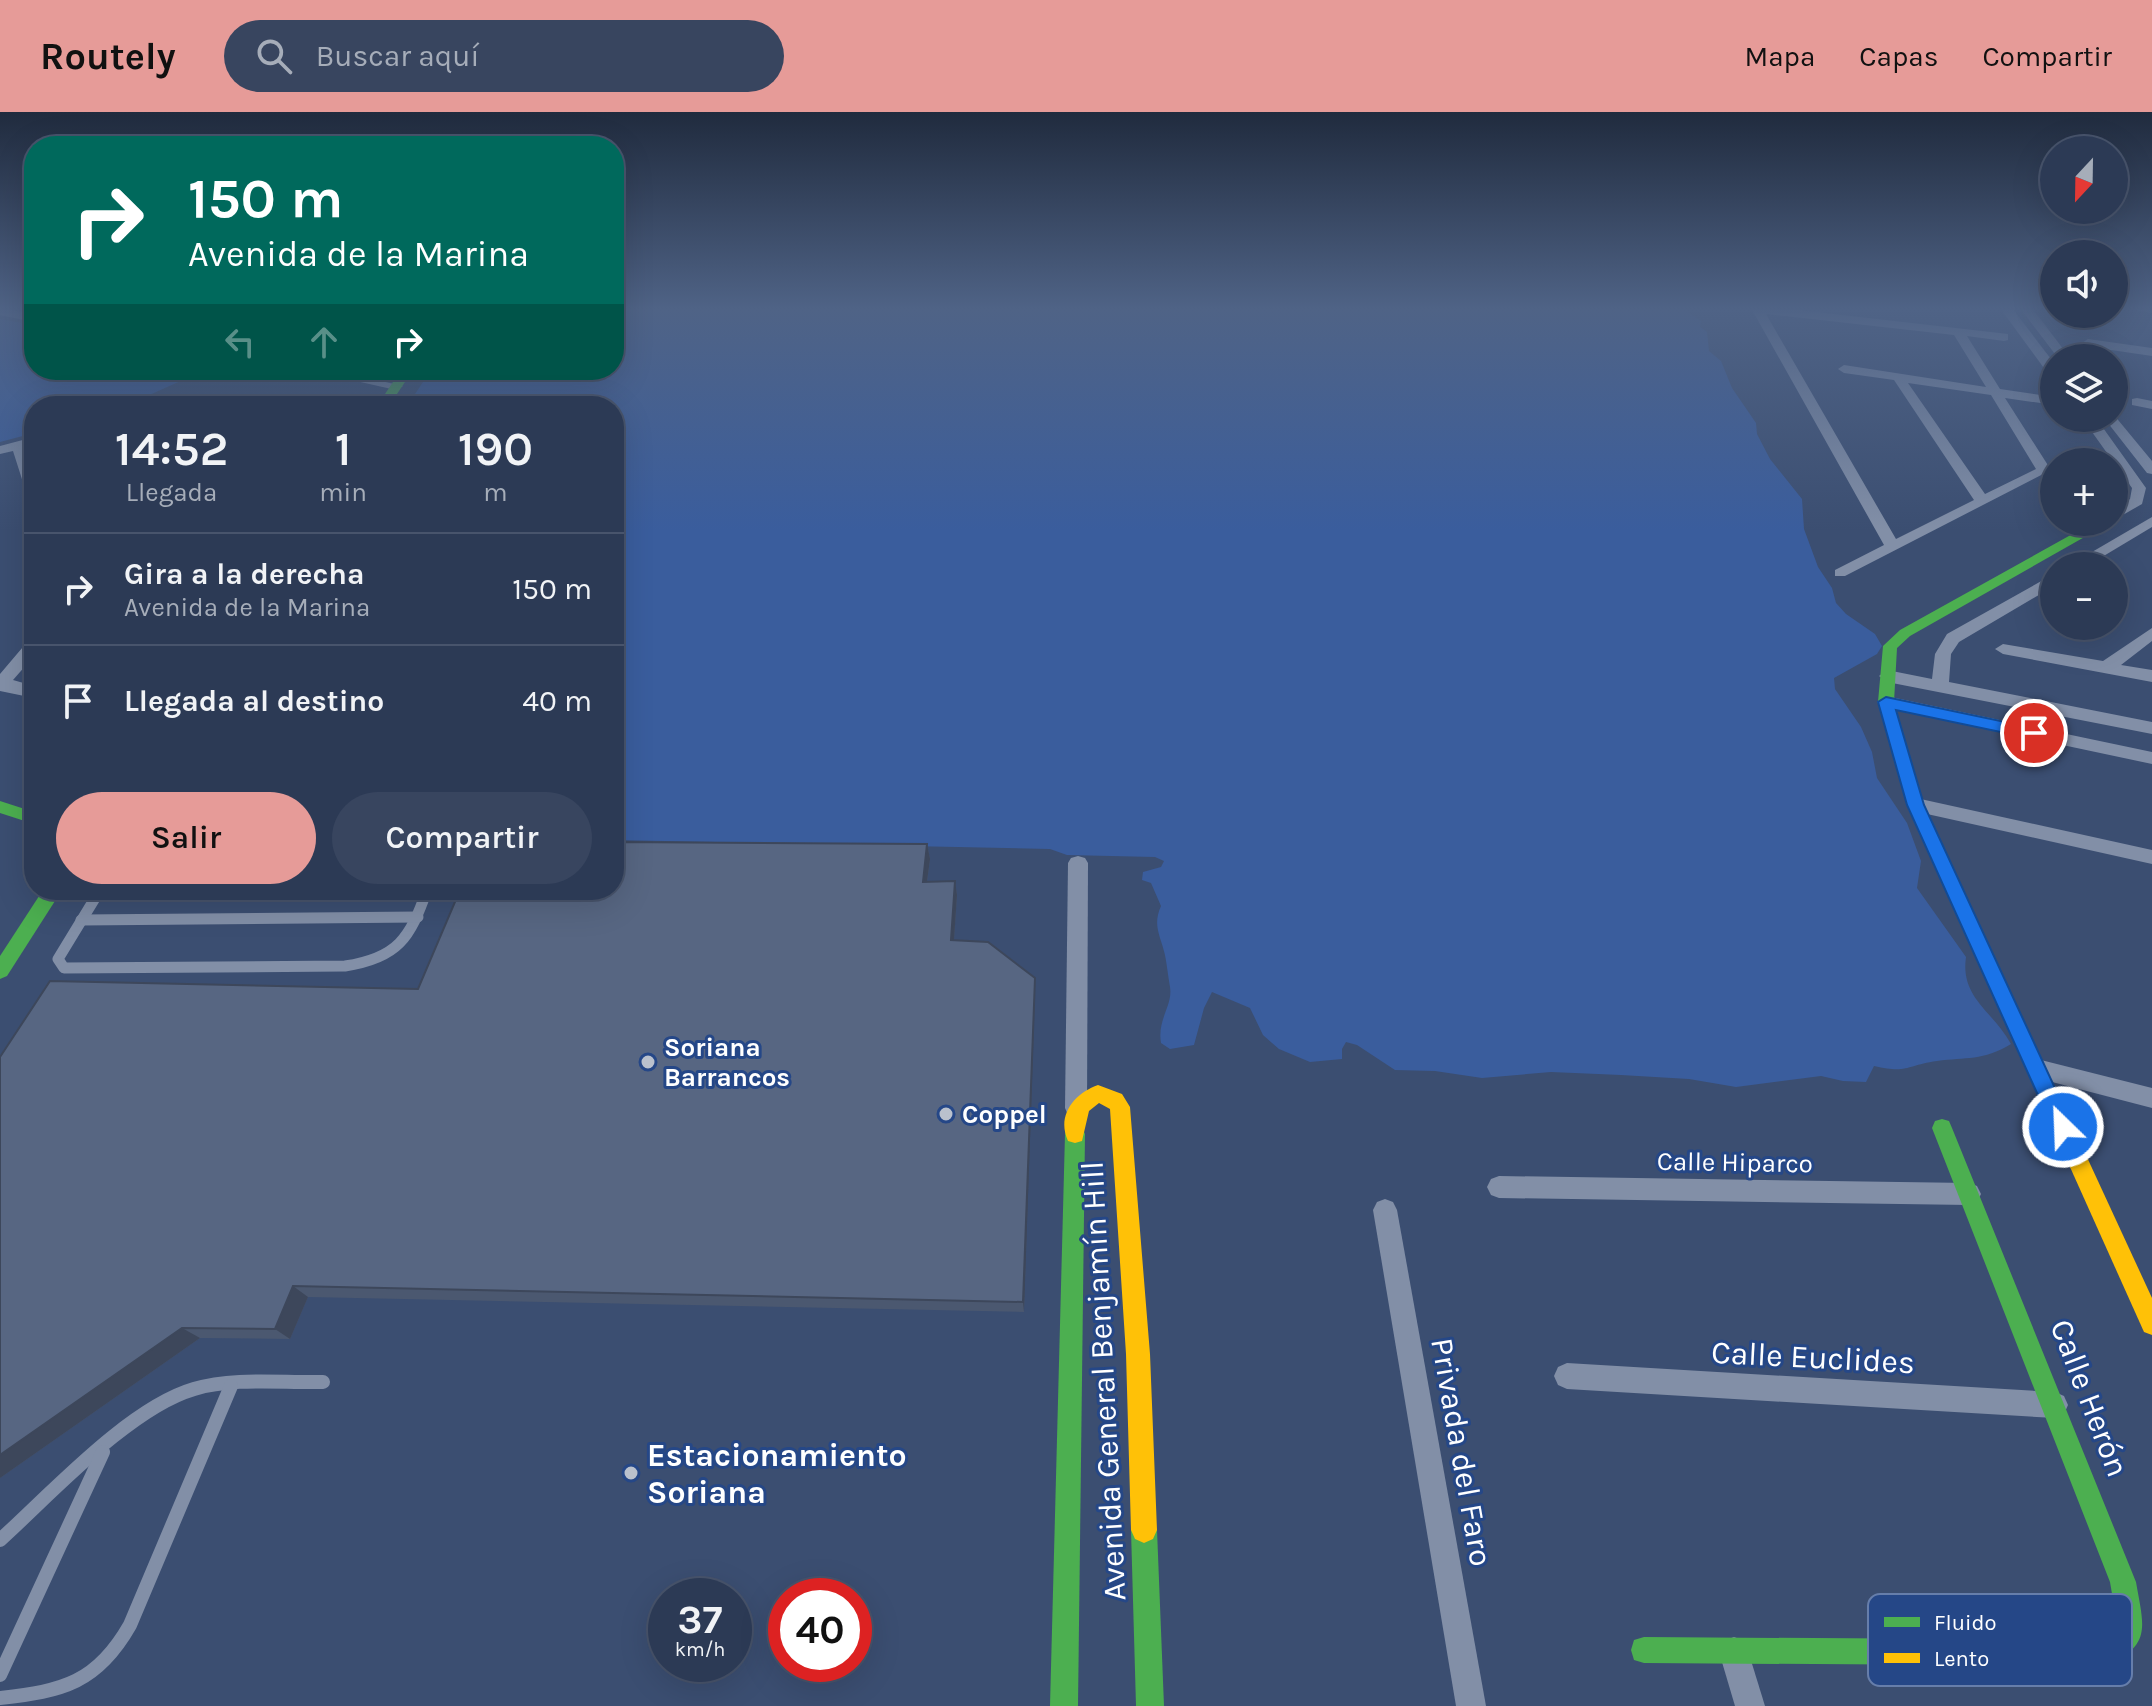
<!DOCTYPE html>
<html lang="es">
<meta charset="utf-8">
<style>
body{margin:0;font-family:Karla,sans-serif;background:#38455f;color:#f1f3f6;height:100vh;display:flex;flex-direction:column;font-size:30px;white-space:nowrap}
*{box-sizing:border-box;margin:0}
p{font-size:26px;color:#a6adb9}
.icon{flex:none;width:44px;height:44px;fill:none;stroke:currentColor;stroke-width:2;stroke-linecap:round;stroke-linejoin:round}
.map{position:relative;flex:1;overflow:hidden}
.drawer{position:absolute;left:24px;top:284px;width:600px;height:504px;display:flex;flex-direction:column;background:#2c3a55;border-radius:32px;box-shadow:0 8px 32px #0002,0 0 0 2px #48546c}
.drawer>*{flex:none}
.hud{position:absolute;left:24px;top:24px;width:600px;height:244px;border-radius:32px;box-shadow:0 8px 32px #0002,0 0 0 2px #48546c;background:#00695c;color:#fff;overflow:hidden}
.needle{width:52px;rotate:202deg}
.tools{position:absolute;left:2040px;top:24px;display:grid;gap:16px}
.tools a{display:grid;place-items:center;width:88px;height:88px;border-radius:50%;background:#2c3a55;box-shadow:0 8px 32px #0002,0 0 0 2px #48546c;font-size:40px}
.speed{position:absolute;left:648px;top:1466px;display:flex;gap:16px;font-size:40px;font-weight:700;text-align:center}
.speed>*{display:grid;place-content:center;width:104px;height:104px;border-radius:50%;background:#2c3a55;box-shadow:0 8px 32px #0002,0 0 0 2px #48546c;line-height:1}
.speed small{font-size:20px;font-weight:400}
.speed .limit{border:12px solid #d22;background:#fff;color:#111}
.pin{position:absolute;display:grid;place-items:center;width:68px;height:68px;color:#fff;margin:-34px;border:4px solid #fff;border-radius:50%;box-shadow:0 2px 8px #0007}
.me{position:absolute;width:88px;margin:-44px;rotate:336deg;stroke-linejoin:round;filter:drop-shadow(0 0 6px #0008)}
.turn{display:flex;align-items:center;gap:28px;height:168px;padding:0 32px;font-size:36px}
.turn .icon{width:104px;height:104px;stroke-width:2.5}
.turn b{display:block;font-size:56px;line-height:68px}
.lanes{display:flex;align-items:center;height:76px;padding:0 32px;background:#0003;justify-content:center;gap:40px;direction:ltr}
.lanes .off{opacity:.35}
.eta{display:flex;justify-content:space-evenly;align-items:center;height:136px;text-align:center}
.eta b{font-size:48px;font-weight:600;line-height:56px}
.cta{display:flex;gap:16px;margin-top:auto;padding:16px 32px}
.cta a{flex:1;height:92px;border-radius:48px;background:#e69b98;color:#111;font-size:32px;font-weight:600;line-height:92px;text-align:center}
.cta a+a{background:#38455f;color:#f1f3f6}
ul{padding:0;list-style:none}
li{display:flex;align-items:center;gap:24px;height:112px;padding:0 32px;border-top:2px solid #48546c}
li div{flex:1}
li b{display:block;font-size:30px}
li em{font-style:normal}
header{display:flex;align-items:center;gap:48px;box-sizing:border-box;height:112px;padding:0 40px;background:#e69b98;color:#111}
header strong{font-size:38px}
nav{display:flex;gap:44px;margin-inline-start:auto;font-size:28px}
.search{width:560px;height:72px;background:#38455f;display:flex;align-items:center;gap:20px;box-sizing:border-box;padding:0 28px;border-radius:44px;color:#a6adb9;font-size:30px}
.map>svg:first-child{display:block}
.green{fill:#3a5d9d}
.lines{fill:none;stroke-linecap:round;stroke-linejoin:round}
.lane-far1{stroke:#828fa7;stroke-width:11}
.lane{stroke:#828fa7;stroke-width:14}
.street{fill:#828fa7;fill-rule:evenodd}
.fast{fill:#4caf50;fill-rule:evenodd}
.slow{fill:#ffc107;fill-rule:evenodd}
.wall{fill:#4b5870}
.shaded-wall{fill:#3d475b}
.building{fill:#576682;stroke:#3d475b;stroke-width:2}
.route{fill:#1a73e8;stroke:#114b97;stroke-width:2}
.poi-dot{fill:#bac1cd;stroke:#254787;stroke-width:3}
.labels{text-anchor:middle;stroke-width:6;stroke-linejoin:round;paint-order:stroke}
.poi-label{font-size:26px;font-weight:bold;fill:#fff;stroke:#254787;text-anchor:start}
.street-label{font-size:26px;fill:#fff;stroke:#254787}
.near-street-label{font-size:32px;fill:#fff;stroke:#254787}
.near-poi-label{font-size:32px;font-weight:bold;fill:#fff;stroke:#254787;text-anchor:start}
.key{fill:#254787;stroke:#667eab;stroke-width:2}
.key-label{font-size:22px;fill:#fff}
</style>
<header>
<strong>Routely</strong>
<div class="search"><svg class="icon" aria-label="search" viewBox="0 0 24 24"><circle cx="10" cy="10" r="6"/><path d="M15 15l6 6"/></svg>Buscar aquí</div>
<nav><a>Mapa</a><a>Capas</a><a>Compartir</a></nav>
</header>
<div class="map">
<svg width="2152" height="1594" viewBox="0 0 2152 1594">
<rect width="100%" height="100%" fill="#3b4e71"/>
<g class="green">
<path d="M 614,196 L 1682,196 L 1701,209 L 1700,215 L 1707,220 L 1709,239 L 1721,249 L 1732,276 L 1756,311 L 1757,322 L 1770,347 L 1802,387 L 1804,417 L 1818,455 L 1832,476 L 1836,491 L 1846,502 L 1875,522 L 1882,534 L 1877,542 L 1834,566 L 1835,577 L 1861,615 L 1872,640 L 1877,666 L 1907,711 L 1921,749 L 1917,776 L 1966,845 C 1960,886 1993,899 2011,932 C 1983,949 1966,945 1937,949 C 1907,953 1908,962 1874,954 L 1866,970 L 1843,969 L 1821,964 L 1736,975 L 1689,967 L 1621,963 L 1551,960 L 1482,966 L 1435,959 L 1395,958 L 1357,933 L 1346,930 L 1342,937 L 1342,947 L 1310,950 L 1279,937 L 1263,923 L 1250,896 L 1212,880 L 1204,896 L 1194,933 L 1170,937 L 1161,931 C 1157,907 1173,894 1170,875 C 1168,864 1167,853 1165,843 C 1161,824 1152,814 1161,794 L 1151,771 L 1142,768 L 1143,760 L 1161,755 L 1164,749 L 1155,745 L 1067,743 L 1050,737 L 614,728 L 614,294 L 407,294 L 431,258 L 614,258 Z"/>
<polygon points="0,207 34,213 34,258 205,258 125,294 34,294 34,321 0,330"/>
</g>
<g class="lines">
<g class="lane-far1">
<path d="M 100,778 L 58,847 L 64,856 L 345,854 C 398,846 410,826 427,778"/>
<polyline points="81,808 418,805"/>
</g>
<g class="lane">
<path d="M 0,1428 C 51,1382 129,1296 194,1277 C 234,1265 281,1271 323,1270"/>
<polyline points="0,1563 103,1340"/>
<path d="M 0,1586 C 63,1579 97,1571 130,1513 L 231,1274"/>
</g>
<g class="street">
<polygon points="0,196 34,202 34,210 0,203"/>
<path d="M 1751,196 L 1781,196 L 2008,222 L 2008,228 L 2004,229 L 1967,224 L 2000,277 L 2054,285 L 2054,293 L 2005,286 L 2051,358 L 1845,464 L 1835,464 L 1835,458 L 1884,433 ZM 1766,202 L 1954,223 L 1986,275 L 1844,253 L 1838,257 L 1844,261 L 1894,268 L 1974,388 L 1896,427 ZM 1908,271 L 1991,283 L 2036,357 L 1985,382 Z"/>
<polygon points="2000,196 2012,196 2054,251 2054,264 2049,263"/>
<polygon points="2020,196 2032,196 2070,246 2058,246"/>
<polygon points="2137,196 2152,196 2152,201 2139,199"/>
<polygon points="2088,227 2152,236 2152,244 2084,234 2082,231"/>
<polygon points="307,258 333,258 403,274 396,278"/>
<polygon points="2137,286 2152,289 2152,297 2132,293 2132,287"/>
<polygon points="2114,303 2152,349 2152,362 2147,361 2104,306 2114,306"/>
<polygon points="2082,306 2096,306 2146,376 2142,392 2114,408 2114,397 2130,387 2132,376"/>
<polygon points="34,325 34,333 26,335 34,361 34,387 27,383 13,339 0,342 0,334"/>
<polygon points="2152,405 2152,415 2087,454 2068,454"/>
<polygon points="2054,462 2054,474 1959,530 1951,542 1949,570 2152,610 2152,622 1887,570 1879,564 1887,558 1932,567 1935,542 1947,522"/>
<polygon points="2152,516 2152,529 2121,553 2152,558 2152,570 2003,542 1995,537 2003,532 2103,549"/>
<polygon points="34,528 34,544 13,568 34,574 34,586 0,579 0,562 28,529"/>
<polygon points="1886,584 2152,640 2152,652 1880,594 1877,590 1880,586"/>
<polygon points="1916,686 2152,738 2152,752 1909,698 1907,693"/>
<polygon points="1078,744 1085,746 1088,751 1087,996 1084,1003 1076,1006 1068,1003 1065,996 1068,751 1071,746"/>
<polygon points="2037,947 2152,976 2152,996 2029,964 2026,957 2029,950"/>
<polygon points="1499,1064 1969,1071 1977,1074 1981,1082 1977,1090 1969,1093 1499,1086 1491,1083 1487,1075 1491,1067"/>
<polygon points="1385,1087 1393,1090 1397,1098 1486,1594 1456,1594 1373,1098 1377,1090"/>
<polygon points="1567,1251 2055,1280 2064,1284 2068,1293 2064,1302 2055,1306 1567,1277 1558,1273 1554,1264 1558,1255"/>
<polygon points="1734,1525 1745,1529 1765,1594 1735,1594 1719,1540 1723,1529"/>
</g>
<g class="fast">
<polygon points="401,258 413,258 389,294 377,294"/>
<polygon points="2094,410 2111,410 1910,524 1897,536 1894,590 1924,693 1970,792 1967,797 1955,797 1908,693 1878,590 1883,534 1900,518"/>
<polygon points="0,689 34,700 34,712 0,701"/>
<polygon points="43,778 62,778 7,864 0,867 0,844"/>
<path d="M 1942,1007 L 1949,1009 L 1952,1016 L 2136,1470 C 2144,1516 2152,1533 2106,1554 L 1644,1551 L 1634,1548 L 1631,1538 L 1634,1528 L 1644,1525 L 2105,1528 L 2118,1517 L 2110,1470 L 1932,1016 L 1935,1009 Z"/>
<polygon points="1075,1013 1082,1015 1085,1022 1078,1594 1050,1594 1065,1022 1068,1015"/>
<polygon points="1144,1405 1153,1409 1157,1418 1164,1594 1136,1594 1131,1418 1135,1409"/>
</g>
<g class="slow">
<polygon points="1961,785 1967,787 1970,792 2152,1186 2152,1223 2144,1220 1952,792 1955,787"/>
<path d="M 1098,973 L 1122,982 L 1130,995 L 1150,1242 L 1157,1418 L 1153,1427 L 1144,1431 L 1135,1427 L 1131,1418 L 1126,1242 L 1110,997 L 1099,991 L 1089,999 L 1082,1029 L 1075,1031 L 1068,1029 C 1056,1003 1075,981 1098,973 Z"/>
</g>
</g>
<polygon class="wall" points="927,732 930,747 927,770 955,769 957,783 954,828 1035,880 1024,1200 308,1185 290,1227 200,1226 0,1366 0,945 418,877"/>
<g class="shaded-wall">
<polygon points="927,732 930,747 925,784 923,770"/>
<polygon points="955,769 957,783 953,842 951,828"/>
<polygon points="1035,866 1035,880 1024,1200 1023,1190"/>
<polygon points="293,1174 308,1185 290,1227 275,1217"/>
<polygon points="182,1216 200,1226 0,1366 0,1343"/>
</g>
<polygon class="building" points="614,730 927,732 923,770 955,769 951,828 988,830 1035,866 1023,1190 293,1174 275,1217 182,1216 0,1343 0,945 50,869 418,877 460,778 614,778"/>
<linearGradient id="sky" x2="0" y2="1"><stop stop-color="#202b3e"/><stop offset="0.47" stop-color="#4f6386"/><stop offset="1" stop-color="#4f6386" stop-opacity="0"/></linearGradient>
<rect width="2152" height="419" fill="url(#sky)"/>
<polygon class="route" points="1886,585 2034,616 2042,621 2034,627 1896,598 1924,693 2073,1015 2070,1021 2063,1024 2055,1021 1907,693 1878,590"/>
<g class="poi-dot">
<circle cx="648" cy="950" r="8"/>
<circle cx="946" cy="1002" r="8"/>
<circle cx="631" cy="1361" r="8"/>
</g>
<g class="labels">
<g class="poi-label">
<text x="664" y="944">Soriana<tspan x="664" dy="30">Barrancos</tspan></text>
<text x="962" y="1011">Coppel</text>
</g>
<g class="street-label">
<text transform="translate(1735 1050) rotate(1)" y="9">Calle Hiparco</text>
</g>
<g class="near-street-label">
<text transform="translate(1813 1245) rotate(3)" y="11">Calle Euclides</text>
<text transform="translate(1103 1269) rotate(-93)" y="11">Avenida General Benjamín Hill</text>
<text transform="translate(2090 1286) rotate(69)" y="11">Calle Herón</text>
<text transform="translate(1462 1340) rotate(80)" y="11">Privada del Faro</text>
</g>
<g class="near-poi-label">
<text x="647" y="1354">Estacionamiento<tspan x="647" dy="37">Soriana</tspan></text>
</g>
</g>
<rect x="1868" y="1482" width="264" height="92" rx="12" class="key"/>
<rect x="1884" y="1505" width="36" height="10" fill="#4caf50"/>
<rect x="1884" y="1541" width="36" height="10" fill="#ffc107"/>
<g class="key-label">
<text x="1934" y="1518">Fluido</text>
<text x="1934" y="1554">Lento</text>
</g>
</svg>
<div class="tools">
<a><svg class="needle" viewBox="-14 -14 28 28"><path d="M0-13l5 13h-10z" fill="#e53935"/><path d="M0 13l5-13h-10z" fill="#a6adb9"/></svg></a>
<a><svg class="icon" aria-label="sound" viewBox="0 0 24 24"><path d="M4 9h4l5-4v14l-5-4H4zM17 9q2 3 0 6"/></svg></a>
<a><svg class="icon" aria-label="layers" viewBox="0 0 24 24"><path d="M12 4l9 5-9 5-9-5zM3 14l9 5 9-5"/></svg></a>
<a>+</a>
<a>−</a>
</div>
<div class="speed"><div>37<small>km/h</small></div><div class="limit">40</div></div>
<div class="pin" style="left:2034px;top:621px;background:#d93025"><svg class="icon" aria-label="arrive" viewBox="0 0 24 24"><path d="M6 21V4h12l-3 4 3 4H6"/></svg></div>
<svg class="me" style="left:2063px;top:1015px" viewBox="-20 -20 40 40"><circle r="17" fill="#1a73e8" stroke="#fff" stroke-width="3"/><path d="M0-11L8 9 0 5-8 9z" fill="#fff"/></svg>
<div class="hud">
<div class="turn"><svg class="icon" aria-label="right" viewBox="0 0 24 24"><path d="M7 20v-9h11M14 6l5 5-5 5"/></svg><div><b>150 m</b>Avenida de la Marina</div></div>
<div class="lanes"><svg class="icon off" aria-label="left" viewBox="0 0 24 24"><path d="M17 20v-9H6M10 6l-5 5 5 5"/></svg><svg class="icon off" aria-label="ahead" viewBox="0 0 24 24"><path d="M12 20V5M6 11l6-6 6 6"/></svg><svg class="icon" aria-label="right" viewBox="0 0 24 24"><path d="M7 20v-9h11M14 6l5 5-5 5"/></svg></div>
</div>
<section class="drawer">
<div class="eta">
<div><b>14:52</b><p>Llegada</p></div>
<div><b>1</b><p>min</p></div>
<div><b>190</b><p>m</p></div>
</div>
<ul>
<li><svg class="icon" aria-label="right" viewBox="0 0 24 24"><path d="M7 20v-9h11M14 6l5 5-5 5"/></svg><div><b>Gira a la derecha</b><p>Avenida de la Marina</p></div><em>150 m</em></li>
<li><svg class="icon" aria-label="arrive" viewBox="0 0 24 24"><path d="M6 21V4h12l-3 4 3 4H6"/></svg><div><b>Llegada al destino</b></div><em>40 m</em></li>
</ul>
<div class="cta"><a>Salir</a><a>Compartir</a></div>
</section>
</div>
